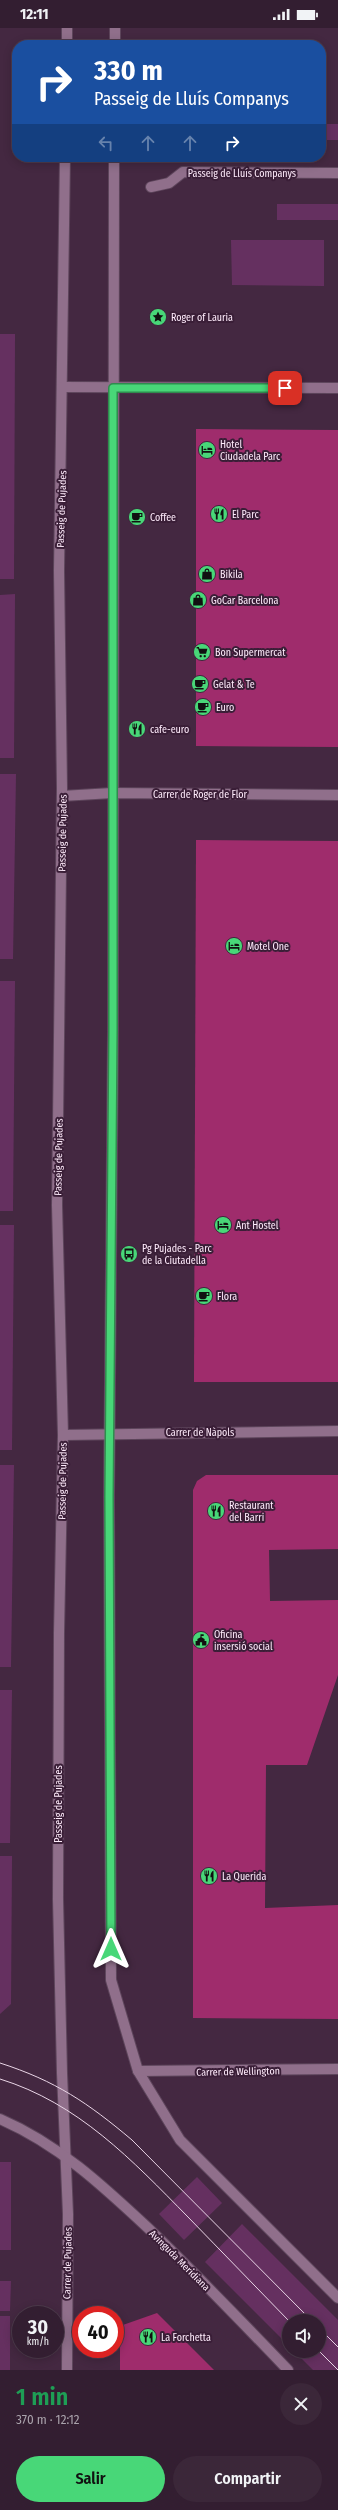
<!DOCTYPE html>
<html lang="es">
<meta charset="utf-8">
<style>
body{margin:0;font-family:"Fira Sans Condensed",sans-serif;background:#3b2739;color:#f1f3f6;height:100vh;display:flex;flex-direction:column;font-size:15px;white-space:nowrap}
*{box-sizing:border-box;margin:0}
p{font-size:13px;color:#a9a2ab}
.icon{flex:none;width:22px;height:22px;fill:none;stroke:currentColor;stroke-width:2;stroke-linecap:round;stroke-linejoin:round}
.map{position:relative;height:2342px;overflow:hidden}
.drawer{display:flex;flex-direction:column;background:#331e31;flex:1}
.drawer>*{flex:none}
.guide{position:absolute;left:12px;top:12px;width:314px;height:122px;border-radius:16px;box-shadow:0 2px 10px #0003,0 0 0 1px #4e3c4d;background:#1a4fa0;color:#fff;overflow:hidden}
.fabs{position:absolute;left:282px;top:2286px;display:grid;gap:8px}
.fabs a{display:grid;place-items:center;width:44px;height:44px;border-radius:50%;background:#331e31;box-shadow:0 2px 10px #0003,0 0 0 1px #4e3c4d;font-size:20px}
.speed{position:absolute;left:12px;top:2278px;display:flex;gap:8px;font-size:20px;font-weight:700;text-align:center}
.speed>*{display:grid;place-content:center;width:52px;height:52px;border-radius:50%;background:#331e31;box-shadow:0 2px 10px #0003,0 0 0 1px #4e3c4d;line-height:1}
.speed small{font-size:10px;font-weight:400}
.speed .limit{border:6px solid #d22;background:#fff;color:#111}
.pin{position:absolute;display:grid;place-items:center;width:34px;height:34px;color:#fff;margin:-17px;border-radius:8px;box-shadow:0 2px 6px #0006}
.me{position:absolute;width:44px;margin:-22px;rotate:0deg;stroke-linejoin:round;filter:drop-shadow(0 0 3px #0008)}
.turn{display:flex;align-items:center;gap:14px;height:84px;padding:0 16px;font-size:18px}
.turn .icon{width:52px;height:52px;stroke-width:2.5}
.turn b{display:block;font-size:28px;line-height:34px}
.lanes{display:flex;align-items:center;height:38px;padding:0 16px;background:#0003;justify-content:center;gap:20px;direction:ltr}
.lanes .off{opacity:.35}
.round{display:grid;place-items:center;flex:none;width:42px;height:42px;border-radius:21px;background:#3b2739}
.headline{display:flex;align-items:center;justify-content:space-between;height:68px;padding:0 16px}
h1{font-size:24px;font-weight:600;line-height:30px;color:#1e9e55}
.button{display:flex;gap:8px;margin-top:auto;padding:8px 16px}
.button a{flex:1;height:46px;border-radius:24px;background:#48d778;color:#111;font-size:16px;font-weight:600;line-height:46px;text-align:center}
.button a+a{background:#3b2739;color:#f1f3f6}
.status{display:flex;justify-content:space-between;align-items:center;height:28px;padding:0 20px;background:#331e31;direction:ltr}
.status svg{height:11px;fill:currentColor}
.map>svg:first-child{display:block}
.green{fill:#653060}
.building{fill:#9f2c6c}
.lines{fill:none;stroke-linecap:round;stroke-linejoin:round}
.minor-casing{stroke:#5d455b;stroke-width:12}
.minor{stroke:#906f8b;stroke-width:10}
.tram{stroke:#e9d5e6;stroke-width:1}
.route-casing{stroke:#2f8c4e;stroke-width:10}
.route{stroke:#48d778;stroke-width:7}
.labels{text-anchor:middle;stroke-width:4;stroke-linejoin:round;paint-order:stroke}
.street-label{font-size:10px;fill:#ffecfc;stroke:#3a1e37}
.poi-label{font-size:10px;fill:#ffecfc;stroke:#3a1e37;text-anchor:start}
</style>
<div class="status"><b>12:11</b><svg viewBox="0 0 49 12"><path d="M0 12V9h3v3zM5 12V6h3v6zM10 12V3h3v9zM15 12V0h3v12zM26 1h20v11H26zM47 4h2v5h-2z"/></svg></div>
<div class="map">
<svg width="338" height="2342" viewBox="0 0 338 2342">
<rect width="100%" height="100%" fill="#442841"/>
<g class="green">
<polygon points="321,24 324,24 325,73 321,73"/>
<rect x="321" y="96" width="17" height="16"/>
<rect x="277" y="176" width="61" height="16"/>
<polygon points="231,212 324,212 324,258 232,257"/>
<polygon points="0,306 15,306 14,551 0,551"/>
<polygon points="15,566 14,730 0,730 0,567"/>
<polygon points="0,746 16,746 13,931 0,931"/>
<polygon points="0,953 15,953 13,1183 0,1183"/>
<polygon points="0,1197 14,1197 12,1422 0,1422"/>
<polygon points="0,1437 14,1437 11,1639 0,1639"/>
<polygon points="0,1662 12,1662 10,1815 0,1815"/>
<polygon points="0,1828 12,1828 11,1976 0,1986"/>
<rect x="0" y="2134" width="11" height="88"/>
<polygon points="197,2149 222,2175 184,2212 159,2186"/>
<polygon points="242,2196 338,2292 338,2342 313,2342 294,2323 319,2323 319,2293 289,2293 289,2318 205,2234"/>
<polygon points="0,2253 11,2253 10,2283 0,2283"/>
<rect x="0" y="2288" width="10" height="54"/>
</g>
<g class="building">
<polygon points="196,401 338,402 338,719 196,718"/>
<polygon points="196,812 338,813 338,1354 194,1354"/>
<polygon points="206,1447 338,1447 338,1521 269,1522 270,1573 338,1572 338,1647 307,1737 266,1737 265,1880 338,1877 338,1991 193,1990 193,1462 197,1453"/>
<polygon points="157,2285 214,2342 120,2342 120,2298"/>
</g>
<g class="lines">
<g class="minor-casing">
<g id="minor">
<polyline points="67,17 67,0"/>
<polyline points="115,17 115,0"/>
<polyline points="65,129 59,543 62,760 57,1177 63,1407 59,1605 58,1871 62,2045 68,2186 67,2342"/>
<polyline points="114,129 113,1003 109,1469 111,1952 138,2043 180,2112 338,2270"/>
<polyline points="151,159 169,155 183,144 338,145"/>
<polyline points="62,359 338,360"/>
<polyline points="62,768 112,765 338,767"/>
<polyline points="63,1407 338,1403"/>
<polyline points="138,2043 338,2041"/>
<path d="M 0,2091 C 58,2116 102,2157 148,2200 C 196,2246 242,2294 288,2342"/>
</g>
</g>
<use href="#minor" class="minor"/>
<g class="tram">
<path d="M 0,2035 C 56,2053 88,2075 132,2112 L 312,2293"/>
<path d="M 0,2051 C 78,2075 132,2132 188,2189 C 222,2224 255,2258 289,2293"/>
<polyline points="319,2300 338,2319"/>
<polyline points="319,2323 338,2342"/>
</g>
</g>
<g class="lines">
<g class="route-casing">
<polyline id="route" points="111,1921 109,1469 113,1003 113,360 285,360"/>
</g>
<use href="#route" class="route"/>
</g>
<defs>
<g id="sight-disc" transform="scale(0.9)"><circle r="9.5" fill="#48d778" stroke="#3a1e37"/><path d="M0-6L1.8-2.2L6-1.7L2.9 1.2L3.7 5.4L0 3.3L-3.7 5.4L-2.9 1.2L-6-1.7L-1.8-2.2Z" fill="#111"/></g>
<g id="hotel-disc" transform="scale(0.9)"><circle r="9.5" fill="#48d778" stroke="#3a1e37"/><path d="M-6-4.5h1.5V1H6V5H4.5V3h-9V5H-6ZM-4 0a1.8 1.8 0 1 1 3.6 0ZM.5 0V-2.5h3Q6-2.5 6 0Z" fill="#111"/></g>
<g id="restaurant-disc" transform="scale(0.9)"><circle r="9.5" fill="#48d778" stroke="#3a1e37"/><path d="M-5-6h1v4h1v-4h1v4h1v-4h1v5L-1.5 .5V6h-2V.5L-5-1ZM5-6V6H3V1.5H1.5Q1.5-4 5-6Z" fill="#111"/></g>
<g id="cafe-disc" transform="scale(0.9)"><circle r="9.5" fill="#48d778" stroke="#3a1e37"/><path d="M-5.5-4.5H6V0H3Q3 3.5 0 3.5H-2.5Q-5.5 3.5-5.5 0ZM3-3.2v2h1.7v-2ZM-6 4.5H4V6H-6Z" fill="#111"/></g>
<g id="shop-disc" transform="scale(0.9)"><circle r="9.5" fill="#48d778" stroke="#3a1e37"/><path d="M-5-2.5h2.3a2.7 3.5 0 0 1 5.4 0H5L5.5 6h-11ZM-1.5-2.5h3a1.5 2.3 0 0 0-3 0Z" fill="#111"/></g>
<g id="supermarket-disc" transform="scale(0.9)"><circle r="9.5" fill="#48d778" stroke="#3a1e37"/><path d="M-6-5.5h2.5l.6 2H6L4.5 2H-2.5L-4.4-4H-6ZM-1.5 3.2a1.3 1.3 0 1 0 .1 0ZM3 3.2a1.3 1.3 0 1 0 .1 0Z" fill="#111"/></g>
<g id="bus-disc" transform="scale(0.9)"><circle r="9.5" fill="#48d778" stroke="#3a1e37"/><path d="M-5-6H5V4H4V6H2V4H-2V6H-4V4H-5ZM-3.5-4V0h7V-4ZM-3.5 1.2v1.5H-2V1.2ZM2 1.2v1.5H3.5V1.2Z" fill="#111"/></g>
<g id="civic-disc" transform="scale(0.9)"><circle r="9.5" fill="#48d778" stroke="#3a1e37"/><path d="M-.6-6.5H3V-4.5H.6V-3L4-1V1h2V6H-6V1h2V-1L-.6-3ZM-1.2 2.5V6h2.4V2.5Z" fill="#111"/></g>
</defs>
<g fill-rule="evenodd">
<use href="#sight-disc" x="158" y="289"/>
<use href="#hotel-disc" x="207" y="422"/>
<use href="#restaurant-disc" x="219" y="486"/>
<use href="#cafe-disc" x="137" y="489"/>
<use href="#shop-disc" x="207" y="546"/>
<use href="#shop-disc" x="198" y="572"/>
<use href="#supermarket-disc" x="202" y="624"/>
<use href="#cafe-disc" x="200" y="656"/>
<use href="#cafe-disc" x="203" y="679"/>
<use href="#restaurant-disc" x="137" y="701"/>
<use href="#hotel-disc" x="234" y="918"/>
<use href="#hotel-disc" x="223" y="1197"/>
<use href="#bus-disc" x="129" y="1226"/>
<use href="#cafe-disc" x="204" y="1268"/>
<use href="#restaurant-disc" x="216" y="1483"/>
<use href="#civic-disc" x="201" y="1612"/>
<use href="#restaurant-disc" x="209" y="1848"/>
<use href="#restaurant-disc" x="148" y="2309"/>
</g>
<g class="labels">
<g class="street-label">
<text x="242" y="149">Passeig de Lluís Companys</text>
<text transform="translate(61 481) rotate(-88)" y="4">Passeig de Pujades</text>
<text x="200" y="770">Carrer de Roger de Flor</text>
<text transform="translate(62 805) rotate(-89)" y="4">Passeig de Pujades</text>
<text transform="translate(58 1129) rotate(-89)" y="4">Passeig de Pujades</text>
<text x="200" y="1408">Carrer de Nàpols</text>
<text transform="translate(62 1453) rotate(-89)" y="4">Passeig de Pujades</text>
<text transform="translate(58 1776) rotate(-90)" y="4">Passeig de Pujades</text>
<text transform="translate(238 2043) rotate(-1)" y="4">Carrer de Wellington</text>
<text transform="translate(180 2232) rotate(45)" y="4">Avinguda Meridiana</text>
<text transform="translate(67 2235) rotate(-89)" y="4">Carrer de Pujades</text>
</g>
<g class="poi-label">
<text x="171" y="293">Roger of Lauria</text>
<text x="220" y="420">Hotel<tspan x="220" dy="12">Ciudadela Parc</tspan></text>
<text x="232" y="490">El Parc</text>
<text x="150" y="493">Coffee</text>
<text x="220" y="550">Bikila</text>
<text x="211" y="576">GoCar Barcelona</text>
<text x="215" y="628">Bon Supermercat</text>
<text x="213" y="660">Gelat &amp; Te</text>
<text x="216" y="683">Euro</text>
<text x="150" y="705">cafe-euro</text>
<text x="247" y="922">Motel One</text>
<text x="236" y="1201">Ant Hostel</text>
<text x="142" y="1224">Pg Pujades - Parc<tspan x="142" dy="12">de la Ciutadella</tspan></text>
<text x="217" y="1272">Flora</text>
<text x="229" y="1481">Restaurant<tspan x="229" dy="12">del Barri</tspan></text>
<text x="214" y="1610">Oficina<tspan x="214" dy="12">insersió social</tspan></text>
<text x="222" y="1852">La Querida</text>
<text x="161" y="2313">La Forchetta</text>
</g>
</g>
</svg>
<div class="fabs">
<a><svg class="icon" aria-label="sound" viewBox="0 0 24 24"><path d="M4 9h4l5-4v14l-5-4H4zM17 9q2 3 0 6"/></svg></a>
</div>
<div class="speed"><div>30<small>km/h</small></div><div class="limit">40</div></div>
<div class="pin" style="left:285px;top:360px;background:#d93025"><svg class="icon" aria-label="arrive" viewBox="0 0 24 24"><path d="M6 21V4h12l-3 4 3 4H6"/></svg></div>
<svg class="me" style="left:111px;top:1921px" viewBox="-20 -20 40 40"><path d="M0-17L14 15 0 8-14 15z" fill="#48d778" stroke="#fff" stroke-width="4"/></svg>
<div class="guide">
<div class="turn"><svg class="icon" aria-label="right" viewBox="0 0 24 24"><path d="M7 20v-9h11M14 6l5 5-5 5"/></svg><div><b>330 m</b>Passeig de Lluís Companys</div></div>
<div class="lanes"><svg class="icon off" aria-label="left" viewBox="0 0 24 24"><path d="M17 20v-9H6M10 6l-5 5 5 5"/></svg><svg class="icon off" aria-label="ahead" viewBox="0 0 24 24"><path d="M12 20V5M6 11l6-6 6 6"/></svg><svg class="icon off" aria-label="ahead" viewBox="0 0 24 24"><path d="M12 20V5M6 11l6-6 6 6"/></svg><svg class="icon" aria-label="right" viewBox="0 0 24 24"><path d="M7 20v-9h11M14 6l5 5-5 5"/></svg></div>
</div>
</div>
<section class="drawer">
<div class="headline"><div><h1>1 min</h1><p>370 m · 12:12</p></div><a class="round"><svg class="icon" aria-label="close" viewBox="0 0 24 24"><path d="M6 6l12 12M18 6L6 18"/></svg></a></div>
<div class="button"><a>Salir</a><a>Compartir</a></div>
</section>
